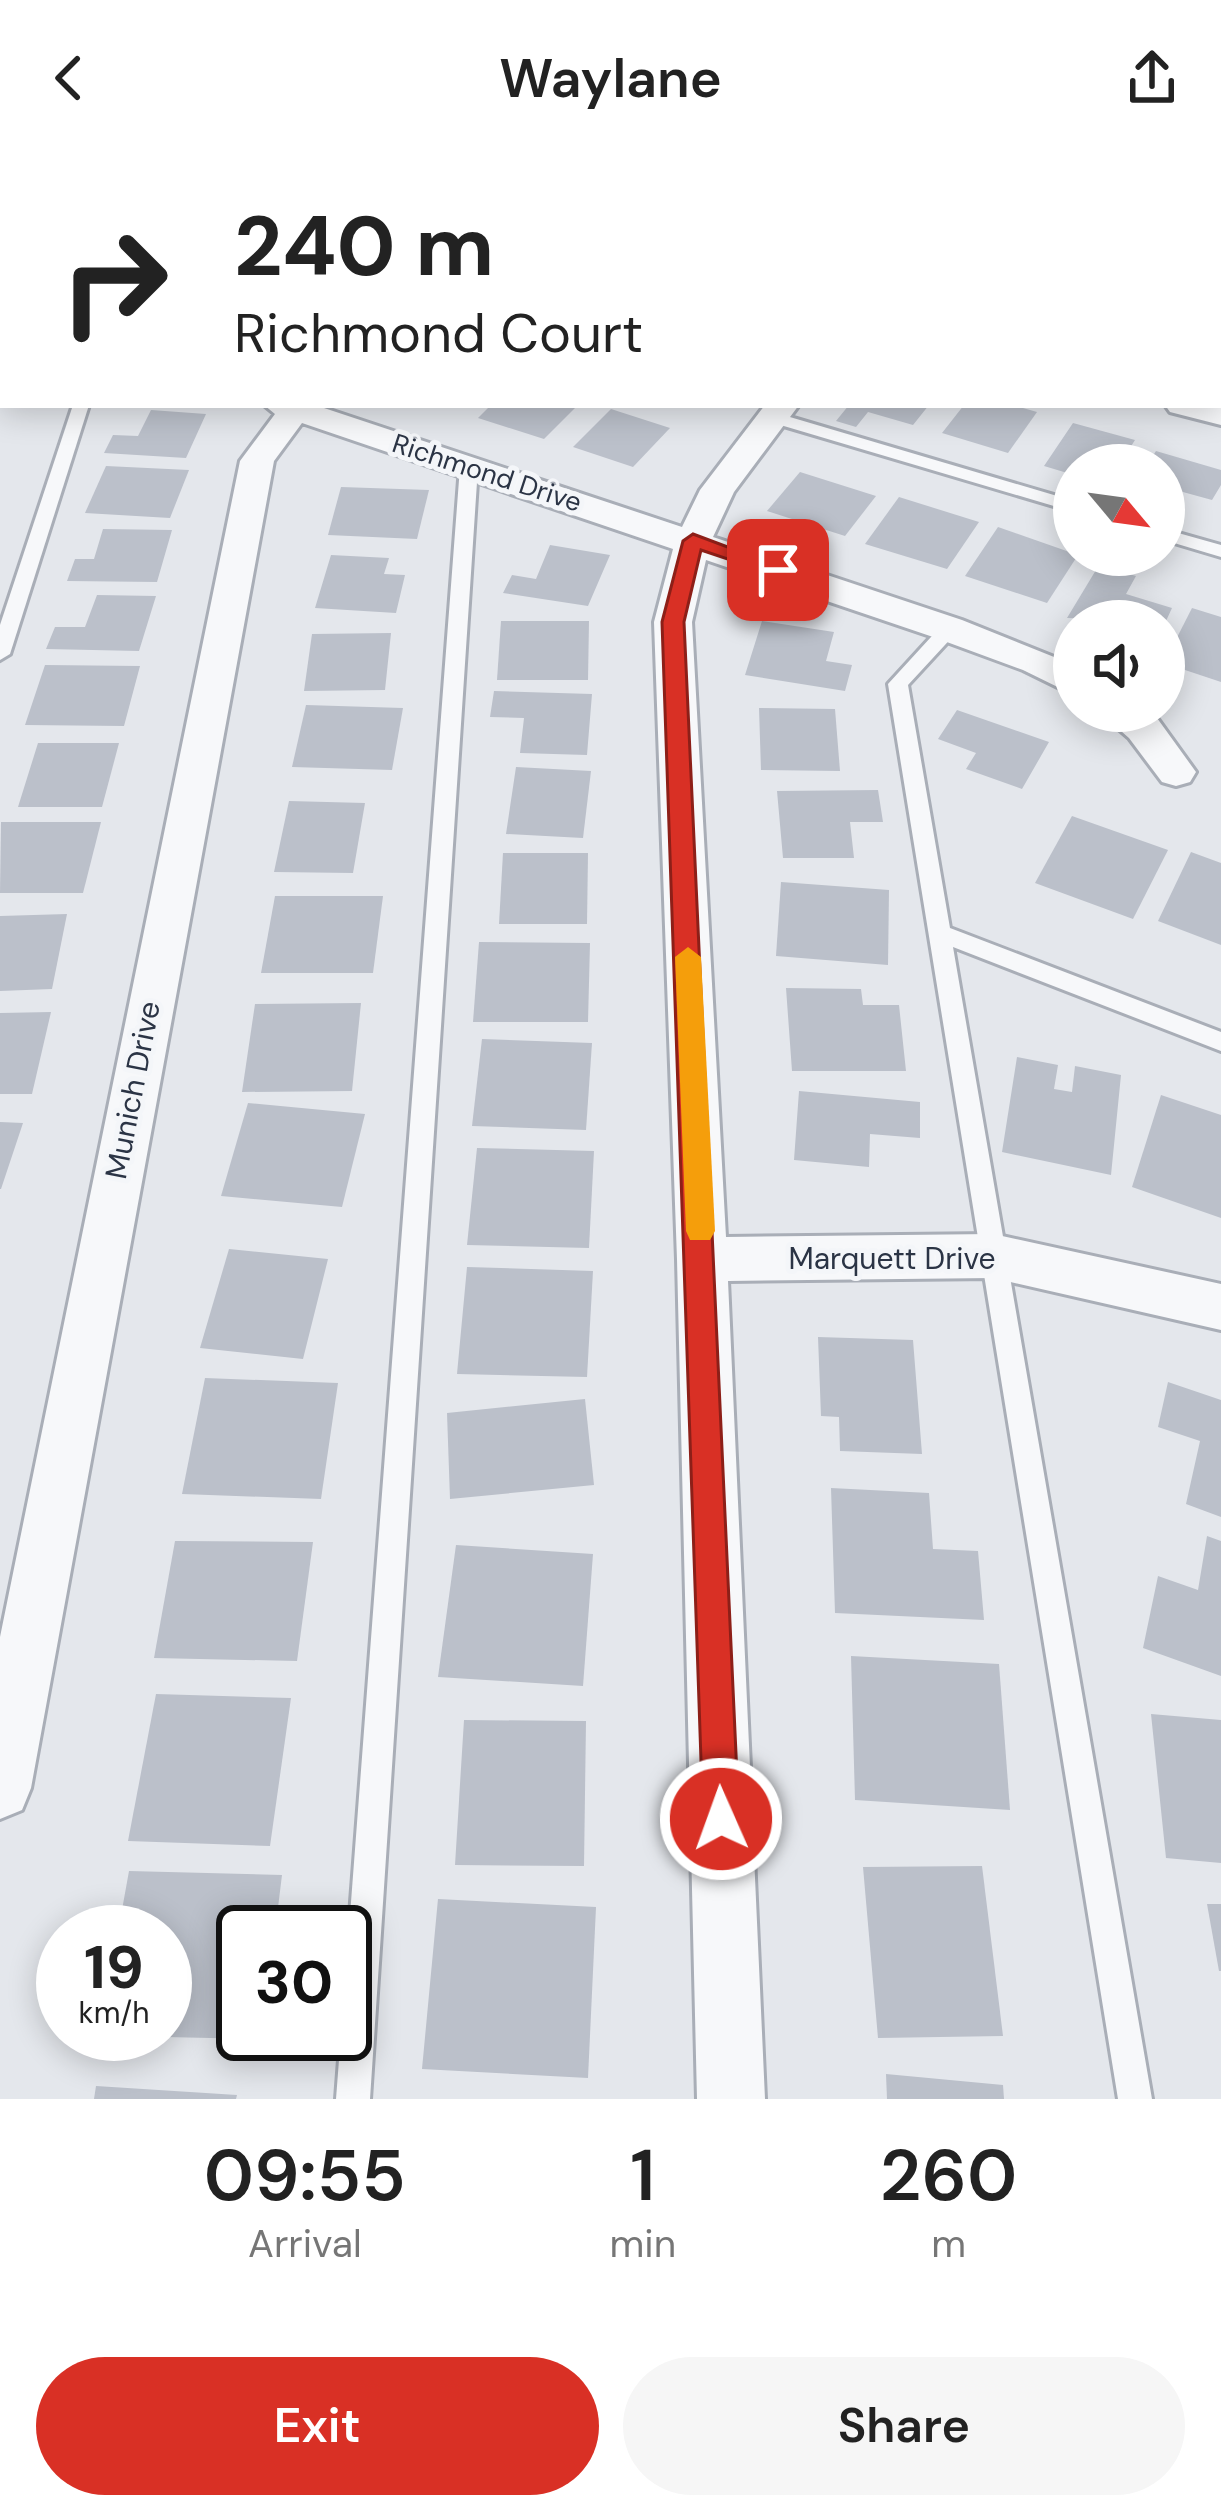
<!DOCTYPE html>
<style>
body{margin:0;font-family:"DM Sans",sans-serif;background:#f6f6f6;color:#222;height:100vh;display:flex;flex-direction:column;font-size:45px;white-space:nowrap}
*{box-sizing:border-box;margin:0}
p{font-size:39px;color:#767676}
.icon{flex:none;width:66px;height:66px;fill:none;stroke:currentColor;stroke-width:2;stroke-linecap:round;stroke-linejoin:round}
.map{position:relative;height:1943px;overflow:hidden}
.drawer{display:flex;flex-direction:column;background:#fff;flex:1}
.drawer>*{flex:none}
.banner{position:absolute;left:0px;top:0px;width:1221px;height:252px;box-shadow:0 6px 30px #0003;background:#fff;color:#222;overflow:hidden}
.needle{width:78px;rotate:119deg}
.fabs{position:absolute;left:1053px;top:288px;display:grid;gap:24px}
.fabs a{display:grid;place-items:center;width:132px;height:132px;border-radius:50%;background:#fff;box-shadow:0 6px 30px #0003;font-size:60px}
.speed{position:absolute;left:36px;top:1749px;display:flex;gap:24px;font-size:60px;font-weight:700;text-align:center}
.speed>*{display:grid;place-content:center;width:156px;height:156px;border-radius:50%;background:#fff;box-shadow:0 6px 30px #0003;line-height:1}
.speed small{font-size:30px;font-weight:400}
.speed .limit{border:6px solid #111;border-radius:18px;background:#fff;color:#111}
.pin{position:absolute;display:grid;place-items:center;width:102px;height:102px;color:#fff;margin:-51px;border-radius:24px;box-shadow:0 6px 18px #0006}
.me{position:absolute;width:132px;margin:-66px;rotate:358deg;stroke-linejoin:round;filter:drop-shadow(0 0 9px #0008)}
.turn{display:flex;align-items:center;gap:42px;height:252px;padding:0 36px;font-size:54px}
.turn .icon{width:156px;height:156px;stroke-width:2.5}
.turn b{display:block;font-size:84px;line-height:102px}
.eta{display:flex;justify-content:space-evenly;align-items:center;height:204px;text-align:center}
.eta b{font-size:72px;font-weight:600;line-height:84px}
.cta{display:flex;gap:24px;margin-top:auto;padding:24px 36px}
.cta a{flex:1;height:138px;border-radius:72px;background:#d93025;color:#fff;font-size:48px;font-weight:600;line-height:138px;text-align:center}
.cta a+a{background:#f6f6f6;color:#222}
header{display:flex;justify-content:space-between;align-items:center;height:156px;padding:0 36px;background:#fff;font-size:54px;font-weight:600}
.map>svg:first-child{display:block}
.building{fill:#bbc0ca}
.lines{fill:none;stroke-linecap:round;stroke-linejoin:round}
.service-casing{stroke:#a9aeb7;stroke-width:6}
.minor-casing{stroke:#a9aeb7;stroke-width:6}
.service{fill:#f7f8fa;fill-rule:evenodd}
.minor{fill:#f7f8fa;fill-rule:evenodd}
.route{fill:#d93025;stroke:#8d1f18;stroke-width:3}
.slow{fill:#f59e0b}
.labels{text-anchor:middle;stroke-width:10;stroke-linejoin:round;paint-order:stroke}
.far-street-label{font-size:27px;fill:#2b3445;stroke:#f4f6f9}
.street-label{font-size:30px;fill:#2b3445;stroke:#f4f6f9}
</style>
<header><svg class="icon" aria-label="back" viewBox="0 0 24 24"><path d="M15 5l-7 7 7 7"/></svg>Waylane<svg class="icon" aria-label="share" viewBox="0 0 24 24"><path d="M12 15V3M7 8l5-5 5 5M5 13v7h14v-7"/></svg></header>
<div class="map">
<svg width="1221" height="1943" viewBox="0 0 1221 1943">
<rect width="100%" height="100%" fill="#e4e7ec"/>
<g class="building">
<polygon points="491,249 578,249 544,283 478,262"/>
<polygon points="849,249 929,249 913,269 868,256 856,271 836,265"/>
<polygon points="964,249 1012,249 1037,256 1008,297 942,277"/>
<polygon points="611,253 670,272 633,311 573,291"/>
<polygon points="151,254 206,258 186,302 104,297 113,279 138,280"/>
<polygon points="1073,267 1135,284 1119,309 1074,309 1074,319 1044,310"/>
<polygon points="1156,295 1221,314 1221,329 1212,344 1172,333 1164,346 1164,309 1147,309"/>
<polygon points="106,310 189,314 170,362 85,357"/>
<polygon points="800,316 876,340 845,380 767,355"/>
<polygon points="341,331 429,334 417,383 328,379"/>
<polygon points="899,341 979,366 947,413 865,388"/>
<polygon points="998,371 1078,399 1047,447 965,420"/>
<polygon points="103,373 172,374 157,426 67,425 75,403 94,403"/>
<polygon points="550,389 610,399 588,450 503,437 512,419 536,423"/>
<polygon points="331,399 389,402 384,418 405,419 396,457 315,452"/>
<polygon points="1099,409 1136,420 1126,438 1172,452 1166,465 1067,462"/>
<polygon points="97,439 156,440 139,495 46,493 55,471 85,471"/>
<polygon points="1192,452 1221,461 1221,526 1164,507"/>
<polygon points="501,465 589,465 588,524 497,524"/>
<polygon points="762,465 834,476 826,505 852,509 845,535 745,519"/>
<polygon points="391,477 385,534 304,535 312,478"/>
<polygon points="45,509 140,510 124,570 25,569"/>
<polygon points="494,535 592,538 587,599 520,597 524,562 490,561"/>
<polygon points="306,549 403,552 392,614 292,611"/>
<polygon points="759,552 835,553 840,615 761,614"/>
<polygon points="957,554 1049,586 1022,633 966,613 976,597 938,583"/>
<polygon points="38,587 119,587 102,651 18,651"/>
<polygon points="516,611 591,615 583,682 506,678"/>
<polygon points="878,634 883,666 850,666 854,702 783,702 777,635"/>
<polygon points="289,645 365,647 353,717 274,716"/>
<polygon points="1072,660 1168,694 1133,763 1035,727"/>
<polygon points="1,666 101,666 83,737 0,737"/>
<polygon points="1191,696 1221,707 1221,789 1158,765"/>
<polygon points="503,697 588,697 587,768 499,768"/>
<polygon points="781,726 889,734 888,809 776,800"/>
<polygon points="275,740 383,740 373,817 261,817"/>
<polygon points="67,758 52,833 0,835 0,760"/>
<polygon points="479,786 590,787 588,866 473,866"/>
<polygon points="786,832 861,833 863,849 899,849 906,915 792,915"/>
<polygon points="361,847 352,935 242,936 255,848"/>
<polygon points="51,856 32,938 0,938 0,857"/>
<polygon points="482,883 592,887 586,974 472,970"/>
<polygon points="1017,901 1058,909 1054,933 1072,936 1075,910 1121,919 1111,1019 1002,996"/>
<polygon points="799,935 920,946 920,982 870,978 869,1011 794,1004"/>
<polygon points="1161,939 1221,959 1221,1062 1132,1031"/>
<polygon points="248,947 365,958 342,1051 221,1040"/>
<polygon points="0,966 23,967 1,1033 0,1033"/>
<polygon points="477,992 594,995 589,1092 467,1089"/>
<polygon points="229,1093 328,1103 303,1203 200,1192"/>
<polygon points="467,1111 593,1115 587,1221 457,1218"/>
<polygon points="818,1181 913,1184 922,1298 840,1295 839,1261 821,1260"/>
<polygon points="205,1222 338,1227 321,1343 182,1338"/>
<polygon points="1168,1226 1221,1244 1221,1361 1186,1348 1200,1285 1158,1271"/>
<polygon points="585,1243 594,1329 450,1343 447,1257"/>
<polygon points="831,1332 929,1337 933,1393 978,1395 984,1464 835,1457"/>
<polygon points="1207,1380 1221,1385 1221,1520 1143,1492 1158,1420 1198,1434"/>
<polygon points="175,1385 313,1386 297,1505 154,1502"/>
<polygon points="456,1389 593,1398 583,1530 438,1521"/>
<polygon points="851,1500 999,1508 1010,1654 855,1644"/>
<polygon points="156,1538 291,1542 270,1690 128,1685"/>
<polygon points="1151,1558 1221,1564 1221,1707 1166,1702"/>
<polygon points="464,1564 586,1565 584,1710 455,1709"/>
<polygon points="982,1710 1003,1880 878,1882 863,1711"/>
<polygon points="129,1715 282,1719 275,1776 243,1776 243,1878 262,1878 261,1883 165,1881 165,1776 118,1776"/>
<polygon points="438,1743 596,1751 588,1922 422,1913"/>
<polygon points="1207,1748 1221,1748 1221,1815 1219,1815"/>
<polygon points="886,1918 1003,1929 1004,1943 887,1943"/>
<polygon points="96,1930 237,1939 236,1943 94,1943"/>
</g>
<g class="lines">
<g class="service-casing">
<g id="service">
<polygon points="788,0 803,0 786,3"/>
<polygon points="1193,0 1207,0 1191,3"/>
<rect x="0" y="62" width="3" height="9"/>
<rect x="0" y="142" width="3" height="10"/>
<polygon points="73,249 89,249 10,498 0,504 0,469"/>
<polygon points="773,256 1074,345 1074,356 767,265 765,261"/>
<polygon points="469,306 478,311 370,1943 336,1943 341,1878 345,1878 345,1825 460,311"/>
<polygon points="1164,373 1221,389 1221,401 1164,384"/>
<polygon points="949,467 956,469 956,477 908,529 950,772 1221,876 1221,895 953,791 1152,1943 1118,1943 888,528 942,469"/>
</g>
</g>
<g class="minor-casing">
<g id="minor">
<polygon points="585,0 615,0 583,3"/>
<polygon points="810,0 848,0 850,3 812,3"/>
<polygon points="982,0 1010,0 980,3"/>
<rect x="0" y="187" width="3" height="20"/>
<polygon points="264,249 315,249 682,371 700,334 765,249 799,249 734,336 713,381 962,464 1074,509 1074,539 1023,514 936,482 706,404 692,466 726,1081 993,1078 1221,1128 1221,1174 993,1122 728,1125 765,1943 697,1943 677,1103 654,466 673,393 302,267 274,305 31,1632 22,1654 0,1663 0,1481 240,305 275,258"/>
<polygon points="1165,249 1221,249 1221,269 1170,256"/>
<polygon points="1098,555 1146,555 1157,562 1196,616 1190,626 1176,630 1162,626 1129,582"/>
</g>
</g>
<use href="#service" class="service"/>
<use href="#minor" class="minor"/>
</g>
<polygon class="route" points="693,378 789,414 778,420 701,394 684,466 739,1663 733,1676 721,1681 708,1676 703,1663 662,466 683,385"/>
<polygon class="slow" points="688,791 701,801 715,1075 710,1084 690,1084 686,1075 675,801"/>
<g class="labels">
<g class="far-street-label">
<text transform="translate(487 317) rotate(18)" y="9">Richmond Drive</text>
</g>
<g class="street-label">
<text transform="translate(133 934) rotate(-79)" y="10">Munich Drive</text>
<text x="892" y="1113">Marquett Drive</text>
</g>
</g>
</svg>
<div class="fabs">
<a><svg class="needle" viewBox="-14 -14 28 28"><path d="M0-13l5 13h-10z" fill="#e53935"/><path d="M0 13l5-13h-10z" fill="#767676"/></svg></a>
<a><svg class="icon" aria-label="sound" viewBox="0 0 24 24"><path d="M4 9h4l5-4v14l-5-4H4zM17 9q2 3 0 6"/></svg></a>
</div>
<div class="speed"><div>19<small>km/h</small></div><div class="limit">30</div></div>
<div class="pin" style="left:778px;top:414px;background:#d93025"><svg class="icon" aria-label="arrive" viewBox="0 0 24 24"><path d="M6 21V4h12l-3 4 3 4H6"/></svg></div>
<svg class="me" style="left:721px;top:1663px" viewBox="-20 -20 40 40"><circle r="17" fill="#d93025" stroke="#fff" stroke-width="3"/><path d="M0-11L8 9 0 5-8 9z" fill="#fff"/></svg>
<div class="banner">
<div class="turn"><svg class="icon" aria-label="right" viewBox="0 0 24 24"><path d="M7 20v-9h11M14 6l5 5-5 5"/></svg><div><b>240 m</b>Richmond Court</div></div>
</div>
</div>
<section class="drawer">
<div class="eta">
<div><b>09:55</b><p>Arrival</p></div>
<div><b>1</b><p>min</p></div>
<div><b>260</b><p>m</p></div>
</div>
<div class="cta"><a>Exit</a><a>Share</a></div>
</section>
